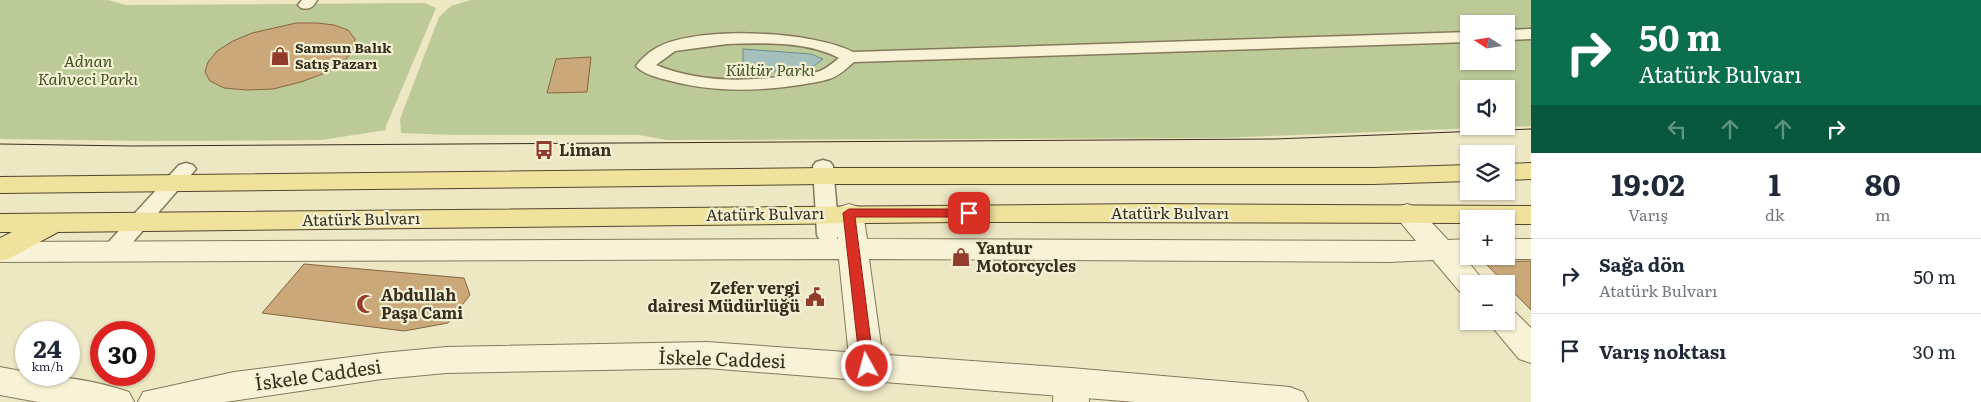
<!DOCTYPE html>
<html lang="tr">
<meta charset="utf-8">
<style>
body{margin:0;font-family:Literata,serif;background:#f6f6f7;color:#1f2937;height:100vh;display:flex;flex-direction:column;font-size:19px;white-space:nowrap}
*{box-sizing:border-box;margin:0}
p{font-size:16px;color:#747a83}
.icon{flex:none;width:28px;height:28px;fill:none;stroke:currentColor;stroke-width:2;stroke-linecap:round;stroke-linejoin:round}
.map{position:relative;flex:1;overflow:hidden}
.panel{display:flex;flex-direction:column;background:#fff;width:450px}
.panel>*{flex:none}
.guide{background:#0b6e4f;color:#fff;overflow:hidden}
.needle{width:32px;rotate:282deg}
.controls{position:absolute;left:1460px;top:15px;display:grid;gap:10px}
.controls a{display:grid;place-items:center;width:55px;height:55px;border-radius:0px;background:#fff;box-shadow:0 1px 4px #0004;font-size:25px}
.speed{position:absolute;left:15px;top:321px;display:flex;gap:10px;font-size:25px;font-weight:700;text-align:center}
.speed>*{display:grid;place-content:center;width:65px;height:65px;border-radius:50%;background:#fff;box-shadow:0 1px 4px #0004;line-height:1}
.speed small{font-size:12px;font-weight:400}
.speed .limit{border:8px solid #d22;background:#fff;color:#111}
.pin{position:absolute;display:grid;place-items:center;width:42px;height:42px;color:#fff;margin:-21px;border-radius:10px;box-shadow:0 2px 8px #0006}
.me{position:absolute;width:55px;margin:-28px;rotate:353deg;stroke-linejoin:round;filter:drop-shadow(0 0 4px #0008)}
.turn{display:flex;align-items:center;gap:18px;height:105px;padding:0 25px;font-size:22px}
.turn .icon{width:65px;height:65px;stroke-width:2.5}
.turn b{display:block;font-size:35px;line-height:42px}
.lanes{display:flex;align-items:center;height:48px;padding:0 25px;background:#0003;justify-content:center;gap:25px;direction:ltr}
.lanes .off{opacity:.35}
.eta{display:flex;justify-content:space-evenly;align-items:center;height:85px;text-align:center}
.eta b{font-size:30px;font-weight:700;line-height:35px}
ul{padding:0;list-style:none}
li{display:flex;align-items:center;gap:15px;height:75px;padding:0 25px;border-top:1px solid #e0e1e3}
li div{flex:1}
li b{display:block;font-size:19px}
li em{font-style:normal}
main{display:flex;flex:1;min-height:0}
.map>svg:first-child{display:block}
.green{fill:#bcca98;fill-rule:evenodd}
.water{fill:#a5c0bc;stroke:#6c8e8b}
.building{fill:#caa87a;stroke:#856741}
.lines{fill:none;stroke-linecap:round;stroke-linejoin:round}
.pedestrian-casing{stroke:#86795b;stroke-width:3}
.minor-casing{stroke:#86795b;stroke-width:2}
.tertiary-casing{stroke:#86795b;stroke-width:2}
.primary-casing{stroke:#54462f;stroke-width:2}
.pedestrian{fill:#f8f3d6;fill-rule:evenodd}
.minor{fill:#f8f3d6;fill-rule:evenodd}
.tertiary{fill:#f8f3d6;fill-rule:evenodd}
.primary{fill:#efe29c;fill-rule:evenodd}
.tram{stroke:#372e1e;stroke-width:1}
.route{fill:#d93025;stroke:#8d1f18}
.labels{text-anchor:middle;stroke-width:4.5;stroke-linejoin:round;paint-order:stroke}
.far-poi-label{font-size:14px;font-weight:bold;fill:#372e1e;stroke:#f4f0d3;text-anchor:start}
.park-label{font-size:16px;font-style:italic;fill:#405325;stroke:#f4f0d3}
.poi-label{font-size:16px;font-weight:bold;fill:#372e1e;stroke:#f4f0d3;text-anchor:start}
.street-label{font-size:16px;fill:#372e1e;stroke:#f4f0d3}
.near-street-label{font-size:19px;fill:#372e1e;stroke:#f4f0d3}
</style>
<main>
<div class="map">
<svg width="1531" height="402" viewBox="0 0 1531 402">
<rect width="100%" height="100%" fill="#ede7c3"/>
<g class="green">
<polygon points="0,0 108,0 126,5 425,3 436,8 386,126 386,130 322,140 152,141 0,139"/>
<path d="M 471,0 L 1531,0 L 1531,126 L 1217,138 L 667,140 L 639,135 L 454,135 L 401,133 L 400,119 L 439,17 L 451,6 ZM 1469,24 L 1506,24 L 1506,61 L 1469,61 ZM 1469,89 L 1506,89 L 1506,126 L 1469,126 Z"/>
</g>
<polygon class="water" points="743,49 811,54 823,59 814,66 743,75"/>
<g class="building">
<polygon points="296,23 317,23 334,25 348,30 355,39 354,50 343,62 325,73 301,82 273,89 247,90 224,88 210,81 205,72 208,62 217,51 233,41 252,33"/>
<polygon points="591,57 587,92 547,93 556,59"/>
<polygon points="1531,261 1531,310 1484,262"/>
<polygon points="304,264 464,278 470,295 448,323 404,331 262,313"/>
</g>
<g class="lines">
<g class="pedestrian-casing">
<g id="pedestrian">
<path d="M 302,0 L 317,0 C 313,7 310,10 301,8 L 298,5 Z"/>
<polygon points="1531,29 1531,39 1506,40 1506,30"/>
<path d="M 1469,32 L 1469,42 L 854,62 C 847,68 839,76 829,79 C 820,82 809,83 799,85 C 753,92 708,92 663,79 C 655,77 642,73 636,66 C 642,58 651,50 660,46 C 703,26 811,31 853,52 ZM 727,44 C 764,43 806,41 839,58 C 833,63 827,68 820,71 C 812,74 802,74 793,75 C 748,82 699,83 656,65 L 675,51 Z"/>
<polygon points="823,160 830,162 833,166 839,235 836,240 828,242 820,240 817,235 813,166 816,162"/>
<polygon points="186,163 193,165 196,169 120,257 112,260 104,257 101,252 104,247 179,165"/>
</g>
</g>
<g class="minor-casing">
<g id="minor">
<polygon points="849,204 859,207 863,213 867,239 1416,241 1393,213 1397,207 1407,204 1417,207 1448,240 1469,239 1469,256 1479,256 1466,259 1486,284 1469,284 1469,294 1460,292 1433,260 1389,262 869,259 884,367 879,376 867,380 855,376 850,367 839,259 0,262 0,242 838,239 835,213 839,207"/>
<polygon points="1506,239 1531,239 1531,259 1506,259 1496,256 1506,256"/>
<polygon points="1506,309 1516,313 1531,328 1531,363 1519,359 1494,329 1489,321 1506,321"/>
<polygon points="1071,368 1083,372 1088,382 1089,402 1053,402 1054,382 1059,372"/>
</g>
</g>
<g class="tertiary-casing">
<g id="tertiary">
<polygon points="707,342 1071,368 1290,387 1303,392 1308,402 1136,402 707,368 446,373 382,379 225,402 138,402 143,392 234,372 382,353 446,347"/>
<path d="M 0,367 L 26,372 L 26,375 C 59,375 97,381 129,392 L 134,402 L 38,402 L 0,395 Z"/>
</g>
</g>
<g class="primary-casing">
<g id="primary">
<polygon points="1531,163 1531,179 1506,180 1506,164"/>
<polygon points="1469,165 1469,181 1373,184 824,184 0,193 0,177 824,168 1373,168"/>
<polygon points="1148,204 1531,206 1531,224 1506,224 1506,219 1469,219 1469,223 957,222 58,232 10,258 0,261 0,238 12,232 0,232 0,214"/>
</g>
</g>
<use href="#pedestrian" class="pedestrian"/>
<use href="#minor" class="minor"/>
<use href="#tertiary" class="tertiary"/>
<use href="#primary" class="primary"/>
<polyline class="tram" points="0,144 131,146 1275,139 1531,129"/>
</g>
<polygon class="route" points="849,209 969,209 975,213 969,217 855,217 874,366 872,370 867,372 862,370 860,366 843,213"/>
<defs>
<g id="shop-bare" transform="scale(1.5)"><path d="M-5-2.5h2.3a2.7 3.5 0 0 1 5.4 0H5L5.5 6h-11ZM-1.5-2.5h3a1.5 2.3 0 0 0-3 0Z" fill="#943c2c" stroke="#f4f0d3" stroke-width="2.5" paint-order="stroke"/></g>
<g id="bus-bare" transform="scale(1.5)"><path d="M-5-6H5V4H4V6H2V4H-2V6H-4V4H-5ZM-3.5-4V0h7V-4ZM-3.5 1.2v1.5H-2V1.2ZM2 1.2v1.5H3.5V1.2Z" fill="#943c2c" stroke="#f4f0d3" stroke-width="2.5" paint-order="stroke"/></g>
<g id="civic-bare" transform="scale(1.5)"><path d="M-.6-6.5H3V-4.5H.6V-3L4-1V1h2V6H-6V1h2V-1L-.6-3ZM-1.2 2.5V6h2.4V2.5Z" fill="#943c2c" stroke="#f4f0d3" stroke-width="2.5" paint-order="stroke"/></g>
<g id="mosque-bare" transform="scale(1.5)"><path d="M3.5-4.9A6 6 0 1 0 3.5 4.9A5 5 0 1 1 3.5-4.9Z" fill="#943c2c" stroke="#f4f0d3" stroke-width="2.5" paint-order="stroke"/></g>
</defs>
<g fill-rule="evenodd">
<use href="#shop-bare" x="280" y="56"/>
<use href="#bus-bare" x="544" y="150"/>
<use href="#shop-bare" x="961" y="257"/>
<use href="#civic-bare" x="815" y="297"/>
<use href="#mosque-bare" x="366" y="304"/>
</g>
<g class="labels">
<g class="far-poi-label">
<text x="295" y="53">Samsun Balık<tspan x="295" dy="16">Satış Pazarı</tspan></text>
</g>
<g class="park-label">
<text x="88" y="67">Adnan<tspan x="88" dy="18">Kahveci Parkı</tspan></text>
<text x="770" y="76">Kültür Parkı</text>
</g>
<g class="poi-label">
<text x="559" y="156">Liman</text>
<text x="976" y="254">Yantur<tspan x="976" dy="18">Motorcycles</tspan></text>
<text x="800" y="294" text-anchor="end">Zefer vergi<tspan x="800" dy="18">dairesi Müdürlüğü</tspan></text>
<text x="381" y="301">Abdullah<tspan x="381" dy="18">Paşa Cami</tspan></text>
</g>
<g class="street-label">
<text x="1170" y="219">Atatürk Bulvarı</text>
<text transform="translate(765 214) rotate(-1)" y="6">Atatürk Bulvarı</text>
<text transform="translate(361 219) rotate(-1)" y="6">Atatürk Bulvarı</text>
</g>
<g class="near-street-label">
<text transform="translate(722 359) rotate(2)" y="7">İskele Caddesi</text>
<text transform="translate(318 375) rotate(-8)" y="7">İskele Caddesi</text>
</g>
</g>
</svg>
<div class="controls">
<a><svg class="needle" viewBox="-14 -14 28 28"><path d="M0-13l5 13h-10z" fill="#e53935"/><path d="M0 13l5-13h-10z" fill="#747a83"/></svg></a>
<a><svg class="icon" aria-label="sound" viewBox="0 0 24 24"><path d="M4 9h4l5-4v14l-5-4H4zM17 9q2 3 0 6"/></svg></a>
<a><svg class="icon" aria-label="layers" viewBox="0 0 24 24"><path d="M12 4l9 5-9 5-9-5zM3 14l9 5 9-5"/></svg></a>
<a>+</a>
<a>−</a>
</div>
<div class="speed"><div>24<small>km/h</small></div><div class="limit">30</div></div>
<div class="pin" style="left:969px;top:213px;background:#d93025"><svg class="icon" aria-label="arrive" viewBox="0 0 24 24"><path d="M6 21V4h12l-3 4 3 4H6"/></svg></div>
<svg class="me" style="left:867px;top:366px" viewBox="-20 -20 40 40"><circle r="17" fill="#d93025" stroke="#fff" stroke-width="3"/><path d="M0-11L8 9 0 5-8 9z" fill="#fff"/></svg>
</div>
<section class="panel">
<div class="guide">
<div class="turn"><svg class="icon" aria-label="right" viewBox="0 0 24 24"><path d="M7 20v-9h11M14 6l5 5-5 5"/></svg><div><b>50 m</b>Atatürk Bulvarı</div></div>
<div class="lanes"><svg class="icon off" aria-label="left" viewBox="0 0 24 24"><path d="M17 20v-9H6M10 6l-5 5 5 5"/></svg><svg class="icon off" aria-label="ahead" viewBox="0 0 24 24"><path d="M12 20V5M6 11l6-6 6 6"/></svg><svg class="icon off" aria-label="ahead" viewBox="0 0 24 24"><path d="M12 20V5M6 11l6-6 6 6"/></svg><svg class="icon" aria-label="right" viewBox="0 0 24 24"><path d="M7 20v-9h11M14 6l5 5-5 5"/></svg></div>
</div>
<div class="eta">
<div><b>19:02</b><p>Varış</p></div>
<div><b>1</b><p>dk</p></div>
<div><b>80</b><p>m</p></div>
</div>
<ul>
<li><svg class="icon" aria-label="right" viewBox="0 0 24 24"><path d="M7 20v-9h11M14 6l5 5-5 5"/></svg><div><b>Sağa dön</b><p>Atatürk Bulvarı</p></div><em>50 m</em></li>
<li><svg class="icon" aria-label="arrive" viewBox="0 0 24 24"><path d="M6 21V4h12l-3 4 3 4H6"/></svg><div><b>Varış noktası</b></div><em>30 m</em></li>
</ul>
</section>
</main>
